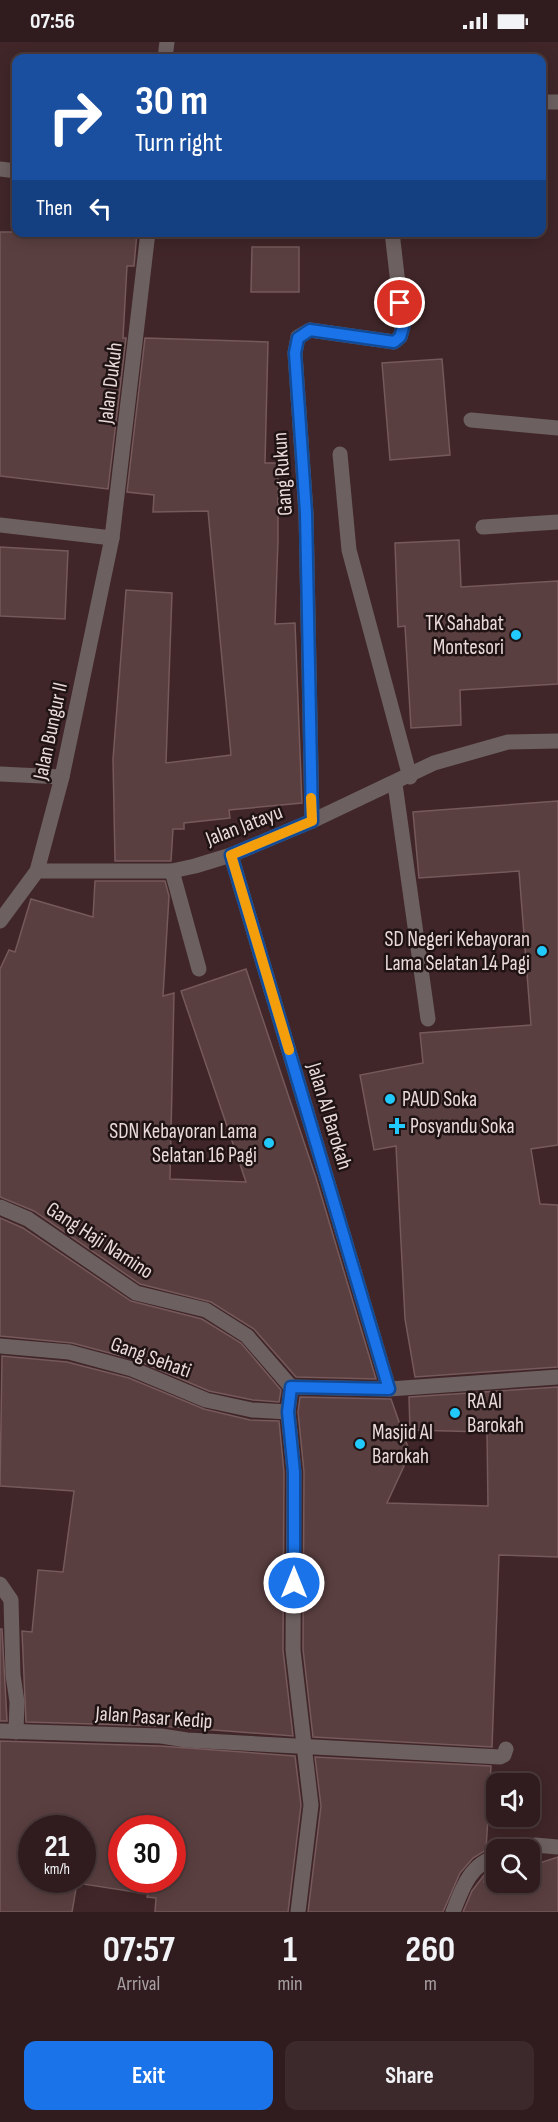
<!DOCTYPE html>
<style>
body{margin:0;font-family:"Sofia Sans Condensed",sans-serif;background:#3c292b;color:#f1f3f6;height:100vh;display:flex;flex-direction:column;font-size:22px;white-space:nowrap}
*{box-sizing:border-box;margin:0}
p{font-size:20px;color:#a8a1a4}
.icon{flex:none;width:33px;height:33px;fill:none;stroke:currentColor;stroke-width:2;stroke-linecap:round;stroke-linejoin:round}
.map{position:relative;height:1870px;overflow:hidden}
.side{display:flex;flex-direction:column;background:#301c1e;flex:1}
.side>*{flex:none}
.guide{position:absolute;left:12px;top:12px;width:534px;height:183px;border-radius:12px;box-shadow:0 3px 15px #0003,0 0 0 2px #4b3a3c;background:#1a4fa0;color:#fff;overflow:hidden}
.controls{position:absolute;left:486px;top:1731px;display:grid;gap:12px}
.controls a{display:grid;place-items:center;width:54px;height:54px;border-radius:12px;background:#301c1e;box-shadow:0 3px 15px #0003,0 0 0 2px #4b3a3c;font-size:30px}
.speed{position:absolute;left:18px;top:1773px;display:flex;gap:12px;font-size:30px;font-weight:700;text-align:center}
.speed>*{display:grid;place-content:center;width:78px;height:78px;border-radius:50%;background:#301c1e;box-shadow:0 3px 15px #0003,0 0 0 2px #4b3a3c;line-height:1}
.speed small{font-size:15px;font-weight:400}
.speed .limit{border:9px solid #d22;background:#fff;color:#111}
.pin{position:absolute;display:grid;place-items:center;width:51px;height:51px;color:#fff;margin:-26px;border:3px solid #fff;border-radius:50%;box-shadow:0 2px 6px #0007}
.me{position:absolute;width:66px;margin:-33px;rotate:0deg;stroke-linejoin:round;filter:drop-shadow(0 0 4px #0008)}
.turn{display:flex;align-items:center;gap:21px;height:126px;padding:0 24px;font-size:27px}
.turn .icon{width:78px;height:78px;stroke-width:2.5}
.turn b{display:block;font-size:42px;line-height:51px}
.then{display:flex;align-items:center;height:57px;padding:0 24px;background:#0003;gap:12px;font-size:22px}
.eta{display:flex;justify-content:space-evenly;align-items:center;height:102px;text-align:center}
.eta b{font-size:36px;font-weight:700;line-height:42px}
.button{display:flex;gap:12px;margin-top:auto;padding:12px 24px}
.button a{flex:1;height:69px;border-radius:12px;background:#1a73e8;color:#fff;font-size:24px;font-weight:700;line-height:69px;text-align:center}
.button a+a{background:#3c292b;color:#f1f3f6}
.status{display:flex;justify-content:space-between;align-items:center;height:42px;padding:0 30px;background:#301c1e;direction:ltr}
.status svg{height:16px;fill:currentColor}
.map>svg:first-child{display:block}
.building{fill:#5a3f40;stroke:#76595a;stroke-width:1.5;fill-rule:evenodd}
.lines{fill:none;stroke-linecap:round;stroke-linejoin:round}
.minor{stroke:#6d6060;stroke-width:15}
.route-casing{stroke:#114b97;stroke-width:15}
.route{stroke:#1a73e8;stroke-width:10}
.slow{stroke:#f59e0b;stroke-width:10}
.poi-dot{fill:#21c9fd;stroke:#1f1314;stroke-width:2}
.labels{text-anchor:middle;stroke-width:5;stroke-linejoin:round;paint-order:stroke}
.street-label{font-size:21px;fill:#ebdada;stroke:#1f1314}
.poi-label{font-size:21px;fill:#ebdada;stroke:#1f1314;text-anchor:start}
</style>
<div class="status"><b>07:56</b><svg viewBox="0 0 49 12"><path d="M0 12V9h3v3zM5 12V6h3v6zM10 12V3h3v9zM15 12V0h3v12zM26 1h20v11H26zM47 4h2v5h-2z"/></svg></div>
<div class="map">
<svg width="558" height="1870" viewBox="0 0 558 1870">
<rect width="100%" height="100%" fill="#402628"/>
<g class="building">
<polygon points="0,190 137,190 134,224 127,224 123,296 126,296 108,447 0,434"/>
<polygon points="252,205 299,205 299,250 251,250"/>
<polygon points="145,296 268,300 265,421 278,421 278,499 275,582 295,581 302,761 229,768 230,776 184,781 184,787 173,787 171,819 115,819 113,717 126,548 172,551 166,721 231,713 208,469 153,470 154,453 127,450"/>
<polygon points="442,317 450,413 390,418 382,321"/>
<polygon points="459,498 461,545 558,539 558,642 460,648 461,683 411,686 405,584 398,585 395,501"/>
<polygon points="0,505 68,509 65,577 0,574"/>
<polygon points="558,759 558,1103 531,1107 540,1162 558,1163 558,1325 415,1335 405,1277 396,1104 374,1108 360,1033 423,1021 420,991 531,983 519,829 419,836 413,770"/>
<polygon points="95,839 165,839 169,854 163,954 174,951 170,1137 246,1140 181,949 246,927 316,1136 376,1337 296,1335 254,1287 211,1260 140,1242 34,1169 0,1155 0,927 9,908 15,910 31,857 93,875"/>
<polygon points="0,1176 23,1186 131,1259 202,1277 241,1301 281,1348 279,1360 253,1358 209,1349 136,1318 72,1301 0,1294"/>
<polygon points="2,1314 67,1320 129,1336 204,1367 250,1378 279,1379 284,1430 283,1608 293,1694 161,1684 26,1680 22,1589 32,1590 38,1528 63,1530 74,1449 0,1444"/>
<polygon points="558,1345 558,1515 499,1513 492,1705 313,1695 303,1607 304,1430 298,1370 300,1355 391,1357 410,1411 387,1461 488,1464 487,1390 410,1388 409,1355"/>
<polygon points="0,1587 2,1587 7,1679 0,1679"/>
<path d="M 0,1699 L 160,1704 L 295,1714 L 301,1763 L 288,1870 L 155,1870 L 156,1856 L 147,1855 L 148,1852 L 77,1841 L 72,1870 L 0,1870 ZM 32,1786 L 82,1786 L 82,1838 L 32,1838 ZM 122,1786 L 172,1786 L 172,1838 L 122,1838 Z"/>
<polygon points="315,1715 491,1724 486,1808 473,1816 460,1831 443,1870 308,1870 321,1764"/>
<polygon points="558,1815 558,1870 463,1870 472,1849 485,1832 484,1840 496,1836 496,1840 530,1840 530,1824"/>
</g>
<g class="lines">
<g class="minor">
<polyline points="165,16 167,0"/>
<polyline points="542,60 558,60"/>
<polyline points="0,127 16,129"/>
<polyline points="471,378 558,386"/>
<polyline points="340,412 349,508 410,735"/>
<polyline points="0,483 112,496"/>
<polyline points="483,485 558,480"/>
<polyline points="0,732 62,735"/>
<polyline points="395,742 428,977"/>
<polyline points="312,779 306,471 295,311 298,295 310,288 394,300 400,295 403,285 392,190"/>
<polyline points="231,813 389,1347"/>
<polyline points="37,829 172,829 195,824 231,813 312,779 434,721 508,700 558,699"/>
<polyline points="172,829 199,927"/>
<polyline points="0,879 37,829 62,735 112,496 148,190"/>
<polyline points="0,1165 28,1177 136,1251 206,1268 247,1294 291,1345"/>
<polyline points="0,1304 69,1310 132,1327 206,1358 252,1368 288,1370"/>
<polyline points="291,1345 288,1370 294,1430 293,1608 311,1763 298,1870"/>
<polyline points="291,1345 389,1347 558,1335"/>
<polyline points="0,1542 11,1558 13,1633 17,1660 16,1690"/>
<polyline points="0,1689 161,1694 187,1698 500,1715 504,1713 506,1707"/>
<polyline points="521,1808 535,1803 558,1805"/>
<path d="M 453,1870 C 462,1847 470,1822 496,1815"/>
</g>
</g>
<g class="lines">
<g class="route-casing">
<polyline id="route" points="294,1541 294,1430 288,1370 291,1345 389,1347 231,813 312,779 306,471 295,311 298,296 310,288 394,300 400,295 403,285 400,261"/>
</g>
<use href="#route" class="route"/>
<polyline class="slow" points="289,1008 231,813 312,779 311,756"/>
</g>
<g class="poi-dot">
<circle cx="516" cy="593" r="6"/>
<circle cx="542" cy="909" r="6"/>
<circle cx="390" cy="1057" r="6"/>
<path d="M394 1075h6v6h6v6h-6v6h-6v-6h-6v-6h6z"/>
<circle cx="269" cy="1101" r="6"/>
<circle cx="455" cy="1371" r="6"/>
<circle cx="360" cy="1402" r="6"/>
</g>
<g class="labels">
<g class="street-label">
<text transform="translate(110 341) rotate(-83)" y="7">Jalan Dukuh</text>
<text transform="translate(282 432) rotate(-94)" y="7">Gang Rukun</text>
<text transform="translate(50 689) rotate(-78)" y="7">Jalan Bungur II</text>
<text transform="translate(244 783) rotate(-21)" y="7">Jalan Jatayu</text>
<text transform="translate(330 1074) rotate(73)" y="7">Jalan Al Barokah</text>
<text transform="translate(100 1198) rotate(33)" y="7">Gang Haji Namino</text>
<text transform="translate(151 1315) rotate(20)" y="7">Gang Sehati</text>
<text transform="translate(154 1675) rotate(4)" y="7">Jalan Pasar Kedip</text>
</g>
<g class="poi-label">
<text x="504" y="588" text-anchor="end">TK Sahabat<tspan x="504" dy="24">Montesori</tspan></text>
<text x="530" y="904" text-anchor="end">SD Negeri Kebayoran<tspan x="530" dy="24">Lama Selatan 14 Pagi</tspan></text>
<text x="402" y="1064">PAUD Soka</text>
<text x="410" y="1091">Posyandu Soka</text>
<text x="257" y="1096" text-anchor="end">SDN Kebayoran Lama<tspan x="257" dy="24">Selatan 16 Pagi</tspan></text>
<text x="467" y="1366">RA Al<tspan x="467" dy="24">Barokah</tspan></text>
<text x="372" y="1397">Masjid Al<tspan x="372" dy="24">Barokah</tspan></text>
</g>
</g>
</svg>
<div class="controls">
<a><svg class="icon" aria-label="sound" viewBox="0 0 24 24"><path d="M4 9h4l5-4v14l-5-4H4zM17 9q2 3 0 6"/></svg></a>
<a><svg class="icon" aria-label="search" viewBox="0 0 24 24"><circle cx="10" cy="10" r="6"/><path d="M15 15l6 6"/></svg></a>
</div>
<div class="speed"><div>21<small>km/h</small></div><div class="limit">30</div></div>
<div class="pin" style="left:400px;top:261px;background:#d93025"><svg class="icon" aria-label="arrive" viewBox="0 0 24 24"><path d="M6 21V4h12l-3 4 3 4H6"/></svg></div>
<svg class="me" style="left:294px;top:1541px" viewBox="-20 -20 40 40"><circle r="17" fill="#1a73e8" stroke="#fff" stroke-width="3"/><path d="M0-11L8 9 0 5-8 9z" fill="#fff"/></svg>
<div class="guide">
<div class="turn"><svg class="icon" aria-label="right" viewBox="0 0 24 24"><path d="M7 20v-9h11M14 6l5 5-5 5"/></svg><div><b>30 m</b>Turn right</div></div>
<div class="then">Then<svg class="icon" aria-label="left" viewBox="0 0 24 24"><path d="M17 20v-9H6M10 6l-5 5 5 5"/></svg></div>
</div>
</div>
<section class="side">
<div class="eta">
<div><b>07:57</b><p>Arrival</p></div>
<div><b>1</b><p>min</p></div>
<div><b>260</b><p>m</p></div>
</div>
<div class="button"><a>Exit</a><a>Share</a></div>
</section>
